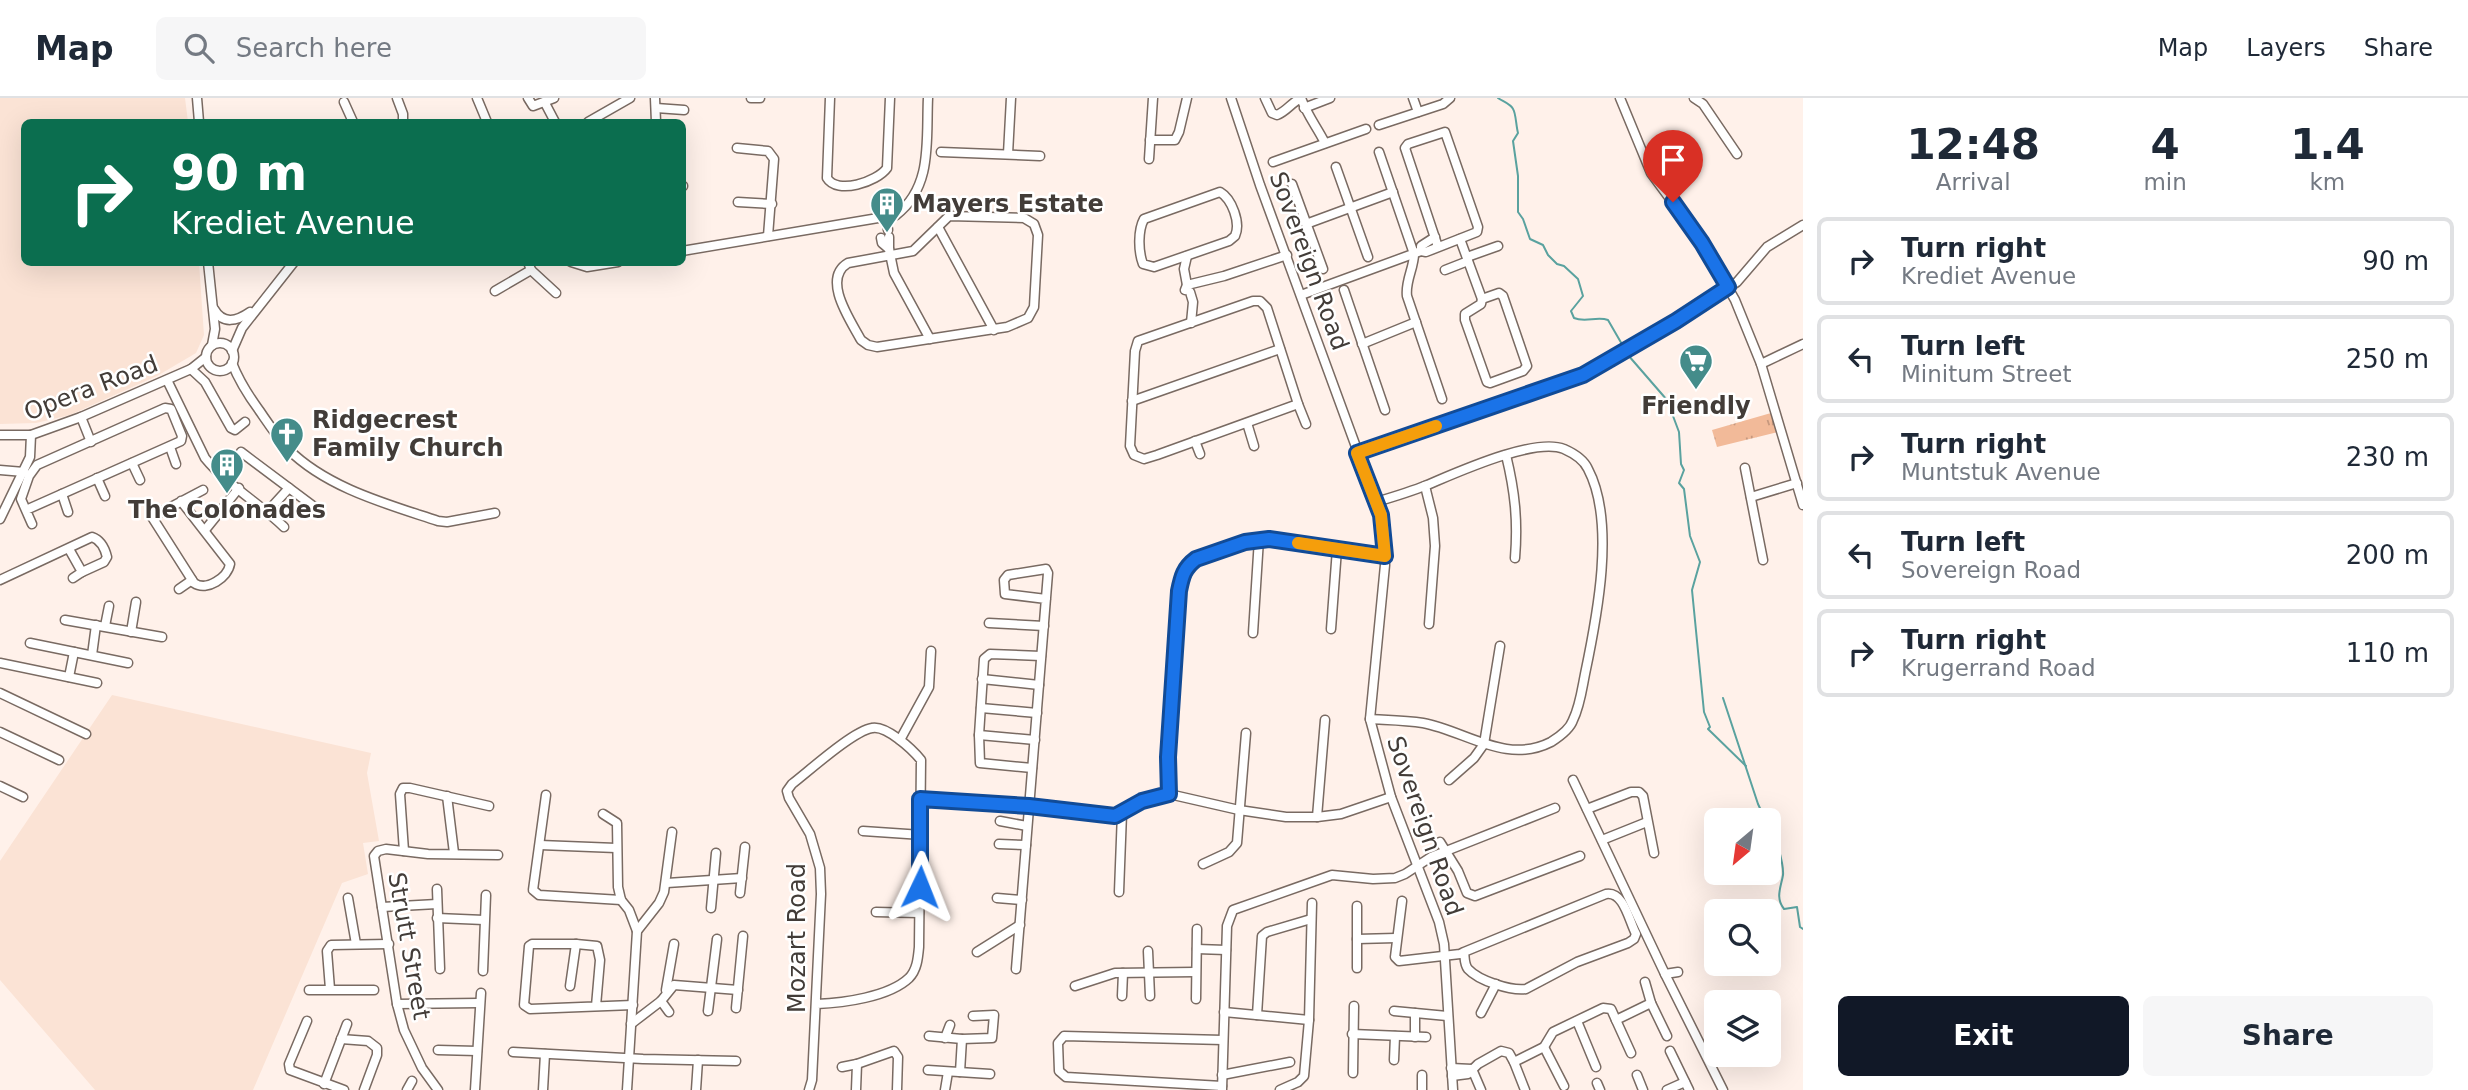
<!DOCTYPE html>
<style>
body{margin:0;font-family:"DejaVu Sans",sans-serif;background:#f6f6f7;color:#1f2937;height:100vh;display:flex;flex-direction:column;font-size:26px;white-space:nowrap}
*{box-sizing:border-box;margin:0}
p{font-size:23px;color:#747a83}
.icon{flex:none;width:38px;height:38px;fill:none;stroke:currentColor;stroke-width:2;stroke-linecap:round;stroke-linejoin:round}
.map{position:relative;flex:1;overflow:hidden}
.details{display:flex;flex-direction:column;background:#fff;width:665px}
.details>*{flex:none}
.banner{position:absolute;left:21px;top:21px;width:665px;height:147px;border-radius:10px;box-shadow:0 7px 28px #0002;background:#0b6e4f;color:#fff;overflow:hidden}
.needle{width:46px;rotate:209deg}
.fabs{position:absolute;left:1704px;top:710px;display:grid;gap:14px}
.fabs a{display:grid;place-items:center;width:77px;height:77px;border-radius:10px;background:#fff;box-shadow:0 7px 28px #0002;font-size:35px}
.pin{position:absolute;display:grid;place-items:center;width:60px;height:60px;color:#fff;margin:-72px -30px;border-radius:50% 50% 50% 0;rotate:-45deg;box-shadow:0 0 7px #0007}
.pin .icon{rotate:45deg}
.me{position:absolute;width:77px;margin:-38px;rotate:2deg;stroke-linejoin:round;filter:drop-shadow(0 0 5px #0008)}
.turn{display:flex;align-items:center;gap:24px;height:147px;padding:0 35px;font-size:32px}
.turn .icon{width:91px;height:91px;stroke-width:2.5}
.turn b{display:block;font-size:49px;line-height:60px}
.eta{display:flex;justify-content:space-evenly;align-items:center;height:119px;text-align:center}
.eta b{font-size:42px;font-weight:700;line-height:49px}
.button{display:flex;gap:14px;margin-top:auto;padding:14px 35px}
.button a{flex:1;height:80px;border-radius:10px;background:#111827;color:#fff;font-size:28px;font-weight:700;line-height:80px;text-align:center}
.button a+a{background:#f6f6f7;color:#1f2937}
ul{padding:0;list-style:none}
li{display:flex;align-items:center;gap:21px;height:88px;margin:0 14px 10px;padding:0 21px;border:4px solid #e0e1e3;border-radius:10px}
li div{flex:1}
li b{display:block;font-size:26px}
li em{font-style:normal}
header{display:flex;align-items:center;gap:42px;box-sizing:border-box;height:98px;padding:0 35px;background:#fff;border-bottom:2px solid #e0e1e3}
header strong{font-size:33px}
nav{display:flex;gap:38px;margin-inline-start:auto;font-size:24px}
.search{width:490px;height:63px;background:#f6f6f7;display:flex;align-items:center;gap:18px;box-sizing:border-box;padding:0 24px;border-radius:10px;color:#747a83;font-size:26px}
main{display:flex;flex:1;min-height:0}
.map>svg:first-child{display:block}
.built{fill:#fbe3d5}
.park{fill:url(#park-tufts)}
.lines{fill:none;stroke-linecap:round;stroke-linejoin:round}
.stream{stroke:#5aa29f;stroke-width:2}
.street-casing{stroke:#796a62;stroke-width:11}
.street{stroke:#fff;stroke-width:8}
.route-casing{stroke:#114b97;stroke-width:18}
.route{stroke:#1a73e8;stroke-width:12}
.slow{stroke:#f59e0b;stroke-width:12}
.labels{text-anchor:middle;stroke-width:5;stroke-linejoin:round;paint-order:stroke}
.poi-label{font-size:24px;font-weight:bold;fill:#423c38;stroke:#fff;text-anchor:start}
.street-label{font-size:24px;fill:#423c38;stroke:#fff}
</style>
<header>
<strong>Map</strong>
<div class="search"><svg class="icon" aria-label="search" viewBox="0 0 24 24"><circle cx="10" cy="10" r="6"/><path d="M15 15l6 6"/></svg>Search here</div>
<nav><a>Map</a><a>Layers</a><a>Share</a></nav>
</header>
<main>
<div class="map">
<svg width="1803" height="992" viewBox="0 0 1803 992">
<defs>
<pattern id="park-tufts" width="24" height="20" patternUnits="userSpaceOnUse" patternTransform="scale(1.75)"><rect width="24" height="20" fill="#f2ba99"/><path d="M3 7l-1-3M5 7V3M7 7l1-3M15 17l-1-3M17 17v-4M19 17l1-3" fill="none" stroke="#c6987e"/></pattern>
</defs>
<rect width="100%" height="100%" fill="#fff1ea"/>
<g class="built">
<polygon points="0,0 185,0 188,24 24,24 24,164 199,165 204,237 196,255 157,278 70,317 36,325 0,326"/>
<polygon points="112,597 371,655 367,675 379,743 363,745 368,776 342,785 253,992 95,992 0,882 0,763"/>
</g>
<polygon class="park" points="1771,315 1778,334 1717,349 1712,332"/>
<g class="lines">
<g class="stream">
<path d="M 1498,0 C 1502,3 1511,6 1513,11 C 1516,15 1516,28 1518,35 L 1513,43 L 1518,78 L 1518,114 L 1523,121 L 1530,141 L 1543,147 L 1548,157 L 1557,166 L 1564,168 L 1578,181 L 1583,198 L 1571,213 L 1574,220 C 1585,225 1597,218 1608,222 L 1623,248"/>
<polyline points="1628,257 1667,302 1679,334 1681,366 1684,372 1679,385 1684,391 1690,438 1700,464 1692,492 1704,614 1710,629 1708,631 1746,668"/>
<polyline points="1723,600 1758,706 1766,723"/>
<path d="M 1769,727 C 1775,734 1784,767 1783,777 C 1781,789 1775,800 1784,811 L 1797,809 L 1800,829 L 1803,831"/>
</g>
<g class="street-casing">
<g id="street">
<polyline points="197,0 199,24"/>
<polyline points="397,0 403,16 403,24"/>
<polyline points="477,0 487,24"/>
<polyline points="528,0 533,8 554,0"/>
<polyline points="655,0 656,24"/>
<polyline points="751,0 760,0"/>
<path d="M 830,0 L 827,80 C 837,97 877,84 887,70 L 890,0"/>
<polyline points="1231,0 1260,87 1381,417 1385,467 1370,621 1391,699 1439,824 1444,846 1453,992"/>
<path d="M 1265,0 L 1272,15 L 1277,17 C 1287,13 1291,5 1301,0"/>
<path d="M 1301,0 C 1307,17 1317,29 1325,45"/>
<polyline points="1413,0 1418,14"/>
<polyline points="1620,0 1651,75 1702,144 1735,202 1761,266 1803,407"/>
<polyline points="1694,0 1703,6 1737,56"/>
<polyline points="344,4 353,24"/>
<polyline points="545,5 555,24"/>
<polyline points="656,10 684,12"/>
<polyline points="1304,10 1330,0"/>
<polyline points="588,24 630,0"/>
<polyline points="1379,27 1443,6 1450,0"/>
<polyline points="1150,42 1175,42 1179,34 1187,0"/>
<polyline points="737,50 768,53 774,61 768,138"/>
<polyline points="941,54 1040,58"/>
<path d="M 1379,54 L 1414,156 C 1414,170 1405,183 1407,198 L 1442,301"/>
<polyline points="1008,56 1011,0"/>
<polyline points="1149,61 1153,0"/>
<polyline points="1273,64 1366,31"/>
<polyline points="1336,69 1368,159"/>
<polyline points="1292,86 1323,171"/>
<polyline points="682,88 683,88"/>
<path d="M 1220,94 C 1232,101 1241,125 1235,138 L 1229,143 L 1154,169 L 1143,166 C 1138,153 1138,132 1144,121 Z"/>
<polyline points="738,104 772,106"/>
<path d="M 949,118 L 1024,120 L 1034,126 L 1038,137 L 1034,209 L 1028,220 L 1007,229 L 877,249 L 868,247 L 861,242 C 851,223 821,181 848,165 L 913,153 Z"/>
<polyline points="886,119 888,132"/>
<polyline points="1306,126 1393,94"/>
<polyline points="938,129 994,232"/>
<polyline points="889,139 889,151 894,175 930,241"/>
<polyline points="881,140 882,145 889,151"/>
<polyline points="1460,141 1482,201"/>
<path d="M 682,153 L 896,117 C 933,89 926,42 928,0"/>
<polyline points="1421,153 1421,148 1435,139"/>
<polyline points="1187,158 1184,171 1187,187"/>
<polyline points="1467,159 1498,148"/>
<polyline points="208,164 215,231 212,247"/>
<polyline points="571,164 587,169 618,164"/>
<polyline points="531,172 556,195"/>
<polyline points="1445,172 1468,163"/>
<polyline points="1185,192 1187,187 1224,178 1287,157"/>
<polyline points="1344,192 1385,312"/>
<polyline points="495,193 531,172 528,164"/>
<polyline points="1190,194 1193,204 1191,225"/>
<polygon points="1499,195 1503,198 1527,268 1523,273 1490,285 1487,284 1465,222 1465,216 1481,206 1482,201"/>
<polyline points="1301,197 1421,153 1426,154 1477,134 1478,129 1445,34 1408,46 1405,50 1438,149"/>
<polygon points="1253,203 1260,203 1267,210 1298,306 1157,357 1144,361 1134,357 1130,348 1135,253 1138,243"/>
<path d="M 214,211 C 223,227 237,223 250,214"/>
<circle cx="220" cy="259" r="14"/>
<polyline points="1362,246 1416,224"/>
<polyline points="232,253 242,230 294,164"/>
<path d="M 232,265 C 239,283 248,297 259,312 C 268,325 277,339 288,351 C 327,390 387,406 438,423 L 447,424 L 495,415"/>
<polyline points="1761,266 1803,246"/>
<polyline points="191,271 205,284 231,330 235,332 245,324"/>
<path d="M 167,282 L 205,360 C 227,387 259,405 284,429"/>
<polyline points="1132,303 1280,251"/>
<polyline points="1298,306 1306,326"/>
<polyline points="81,319 91,344"/>
<polyline points="1247,325 1254,348"/>
<polyline points="0,337 31,337 81,319 191,271 206,259"/>
<polyline points="1195,343 1200,356"/>
<polyline points="170,349 176,366"/>
<polyline points="241,354 313,408"/>
<polyline points="1357,355 1583,277 1676,223 1737,184 1767,149 1803,127"/>
<path d="M 1506,357 C 1515,394 1518,423 1515,460"/>
<polyline points="132,365 140,382"/>
<polyline points="1745,370 1763,462"/>
<polyline points="0,372 24,374"/>
<polyline points="97,380 105,398"/>
<polyline points="1425,388 1433,420 1435,448 1429,526"/>
<polyline points="62,396 68,414"/>
<polyline points="1751,399 1797,385"/>
<path d="M 181,403 L 230,466 C 228,479 207,494 194,485 L 152,419 L 203,392"/>
<polyline points="26,412 181,343 182,338 171,311 165,310 37,367 29,378 21,401 32,426"/>
<polyline points="268,413 289,390"/>
<polyline points="0,421 30,359 31,337"/>
<polyline points="205,432 239,390"/>
<polyline points="69,451 82,474 73,480"/>
<path d="M 0,482 L 92,439 C 101,442 105,451 107,459 L 104,464 L 82,474"/>
<polyline points="179,491 192,482"/>
<polyline points="65,522 162,539"/>
<polyline points="989,525 1044,528"/>
<polyline points="105,528 109,508"/>
<polyline points="1331,531 1337,451"/>
<polyline points="131,534 136,504"/>
<polyline points="1253,535 1259,441"/>
<polyline points="30,545 128,565"/>
<polyline points="92,557 96,527"/>
<polyline points="0,565 97,585"/>
<polyline points="69,579 74,554"/>
<polyline points="982,581 1039,587"/>
<polyline points="0,595 86,636"/>
<polyline points="981,610 1037,615"/>
<path d="M 1370,621 C 1387,622 1406,622 1423,625 C 1466,633 1506,667 1551,644 C 1559,639 1570,631 1573,622 C 1580,608 1582,591 1585,576 C 1597,519 1616,424 1588,371 C 1584,362 1573,355 1564,351 C 1534,339 1456,375 1427,387 C 1410,394 1393,399 1376,404"/>
<polyline points="0,634 59,662"/>
<polyline points="979,637 1035,642"/>
<polyline points="900,642 929,589 931,553"/>
<polyline points="1032,670 980,665 979,637 984,561 990,556 1041,558"/>
<polyline points="1449,682 1474,660 1484,646 1500,548"/>
<polyline points="1573,682 1665,876 1723,992"/>
<polyline points="0,688 23,699"/>
<path d="M 1169,696 L 1168,658 L 1179,493 C 1182,478 1184,470 1196,461 L 1245,444 L 1269,441 L 1385,458"/>
<polyline points="546,697 533,792 539,797 621,802"/>
<polyline points="447,698 454,755"/>
<polyline points="921,701 1029,708 1115,718 1142,703 1169,696 1239,712 1286,719 1317,719 1341,716 1391,699"/>
<polyline points="1587,711 1631,694 1639,694 1643,698 1654,755"/>
<polyline points="603,716 617,725 618,789 621,802 629,812 637,833"/>
<polyline points="1317,719 1325,622"/>
<polyline points="1000,723 1027,728"/>
<polyline points="863,733 922,737"/>
<polyline points="1602,742 1647,724"/>
<polyline points="1440,744 1458,773 1467,795 1475,798 1580,758"/>
<polyline points="999,746 1026,747"/>
<polyline points="540,747 616,750"/>
<polyline points="404,753 400,696 403,690 410,690 489,708"/>
<polyline points="1203,766 1229,754 1237,745 1246,635"/>
<polyline points="667,785 742,780"/>
<polyline points="437,791 440,871"/>
<polyline points="1119,794 1122,715"/>
<polyline points="740,795 745,749"/>
<polyline points="348,800 356,846"/>
<polyline points="997,800 1022,802"/>
<path d="M 1402,803 L 1395,859 L 1399,863 L 1460,856 L 1464,854 L 1606,796 C 1624,793 1629,823 1636,836 L 1634,841 L 1628,845 L 1577,864 L 1526,891 C 1511,893 1479,883 1468,871 C 1464,866 1465,860 1464,854"/>
<polyline points="382,809 437,806"/>
<polyline points="711,810 716,755"/>
<polyline points="876,814 919,815"/>
<polyline points="437,820 484,822"/>
<polyline points="1357,841 1396,840"/>
<polyline points="1197,851 1226,852"/>
<polyline points="1148,853 1150,898"/>
<polyline points="977,854 1020,827"/>
<polyline points="1357,870 1357,808"/>
<polyline points="1016,871 1048,475 1046,471 1008,477 1004,482 1005,496 1046,501"/>
<polyline points="483,873 486,797"/>
<polyline points="1665,876 1678,874"/>
<polyline points="570,888 576,846"/>
<polyline points="1075,888 1115,875 1195,874"/>
<polyline points="330,891 327,853 331,847 389,846"/>
<polyline points="309,892 374,892"/>
<polyline points="666,892 674,846"/>
<polyline points="1122,898 1123,875"/>
<polyline points="1196,901 1197,831"/>
<polyline points="661,903 669,914"/>
<polyline points="1651,905 1667,938"/>
<polyline points="397,906 479,905"/>
<polyline points="596,908 600,862 597,848 576,846 532,846 529,848 524,907 530,911 633,907"/>
<polyline points="736,910 743,838"/>
<polyline points="708,913 717,841"/>
<polyline points="1394,913 1447,918"/>
<polyline points="1224,914 1309,922"/>
<polyline points="1481,915 1496,886"/>
<polyline points="1257,917 1262,838 1267,834 1311,821"/>
<polyline points="1616,922 1631,955"/>
<polyline points="307,923 289,966 290,972 344,992"/>
<polyline points="1577,923 1596,969"/>
<polyline points="631,926 661,903 674,887 738,892"/>
<polyline points="1352,936 1426,939"/>
<polyline points="929,938 962,941 992,940 994,917 973,918"/>
<polyline points="1415,939 1415,915"/>
<polyline points="945,940 950,927"/>
<polyline points="341,941 368,943 377,950 377,957 364,992"/>
<polyline points="1544,949 1564,988"/>
<polyline points="438,952 477,953"/>
<polyline points="1670,953 1689,992"/>
<polyline points="513,954 643,961 736,963"/>
<polyline points="1394,962 1395,938"/>
<polyline points="1514,964 1525,992"/>
<polyline points="842,969 857,966 894,953 898,959 897,992"/>
<polyline points="1451,970 1472,971"/>
<polyline points="1472,971 1481,992"/>
<polyline points="928,972 990,976"/>
<polyline points="960,974 962,941"/>
<polyline points="1353,975 1354,908"/>
<polyline points="1222,977 1290,964"/>
<polyline points="1637,977 1643,992"/>
<polyline points="1452,978 1468,976 1478,966 1501,953 1509,955 1514,964 1544,949 1553,934 1603,910 1611,911 1616,922 1651,905 1645,884"/>
<polyline points="1597,985 1600,992"/>
<polyline points="324,986 347,926"/>
<polyline points="1222,988 1066,979 1059,973 1058,945 1064,938 1223,942"/>
<polyline points="407,992 412,983"/>
<polyline points="438,992 422,970 404,932 397,906 374,758 378,753 386,751 428,756 498,757"/>
<polyline points="475,992 481,895"/>
<polyline points="543,992 545,956"/>
<polyline points="627,992 637,833 659,805 664,794 672,734"/>
<polyline points="696,992 698,962"/>
<path d="M 809,992 L 812,982 L 821,796 L 820,770 L 810,736 L 789,700 L 787,693 L 792,686 C 809,673 853,633 872,630 C 886,627 912,651 921,662 L 919,849 C 918,860 917,872 909,880 C 889,899 843,905 817,906"/>
<polyline points="856,992 857,966"/>
<polyline points="945,992 948,974"/>
<polyline points="1222,992 1227,828 1233,812 1332,777 1373,781 1395,780 1405,776 1431,759 1555,710"/>
<polyline points="1280,992 1298,984 1304,978 1309,922 1312,805"/>
<polyline points="1422,992 1422,977"/>
<polyline points="1667,992 1685,984"/>
</g>
</g>
<use href="#street" class="street"/>
</g>
<g class="lines">
<g class="route-casing">
<path id="route" d="M 920,789 L 920,701 L 1029,708 L 1115,718 L 1142,703 L 1169,696 L 1168,659 L 1179,493 C 1182,478 1184,470 1196,461 L 1245,444 L 1269,441 L 1385,458 L 1381,417 L 1357,355 L 1583,277 L 1676,223 L 1728,189 L 1702,145 L 1673,104"/>
</g>
<use href="#route" class="route"/>
<polyline class="slow" points="1298,445 1385,458 1381,417 1357,355 1436,328"/>
</g>
<defs>
<g id="building-pin" transform="scale(1.75)"><path d="M0 17L-7.5 6A9.5 9.5 0 1 1 7.5 6Z" fill="#448c8a" stroke="#fff"/><path d="M-4-6H4V6H1V3H-1V6H-4ZM-2.5-4.3h1.7v1.8h-1.7ZM.8-4.3h1.7v1.8H.8ZM-2.5-1h1.7V.8h-1.7ZM.8-1h1.7V.8H.8Z" fill="#fff"/></g>
<g id="supermarket-pin" transform="scale(1.75)"><path d="M0 17L-7.5 6A9.5 9.5 0 1 1 7.5 6Z" fill="#448c8a" stroke="#fff"/><path d="M-6-5.5h2.5l.6 2H6L4.5 2H-2.5L-4.4-4H-6ZM-1.5 3.2a1.3 1.3 0 1 0 .1 0ZM3 3.2a1.3 1.3 0 1 0 .1 0Z" fill="#fff"/></g>
<g id="church-pin" transform="scale(1.75)"><path d="M0 17L-7.5 6A9.5 9.5 0 1 1 7.5 6Z" fill="#448c8a" stroke="#fff"/><path d="M-1.2-6h2.4v3.5h3.3v2.4h-3.3V6h-2.4V-.1h-3.3v-2.4h3.3Z" fill="#fff"/></g>
</defs>
<g fill-rule="evenodd">
<use href="#building-pin" x="887" y="106"/>
<use href="#supermarket-pin" x="1696" y="263"/>
<use href="#church-pin" x="287" y="336"/>
<use href="#building-pin" x="227" y="367"/>
</g>
<g class="labels">
<g class="poi-label">
<text x="912" y="114">Mayers Estate</text>
<text x="1696" y="316" text-anchor="middle">Friendly</text>
<text x="312" y="330">Ridgecrest<tspan x="312" dy="28">Family Church</tspan></text>
<text x="227" y="420" text-anchor="middle">The Colonades</text>
</g>
<g class="street-label">
<text transform="translate(1309 163) rotate(70)" y="8">Sovereign Road</text>
<text transform="translate(91 290) rotate(-21)" y="8">Opera Road</text>
<text transform="translate(1425 728) rotate(71)" y="8">Sovereign Road</text>
<text transform="translate(797 840) rotate(-90)" y="8">Mozart Road</text>
<text transform="translate(409 848) rotate(80)" y="8">Strutt Street</text>
</g>
</g>
</svg>
<div class="fabs">
<a><svg class="needle" viewBox="-14 -14 28 28"><path d="M0-13l5 13h-10z" fill="#e53935"/><path d="M0 13l5-13h-10z" fill="#747a83"/></svg></a>
<a><svg class="icon" aria-label="search" viewBox="0 0 24 24"><circle cx="10" cy="10" r="6"/><path d="M15 15l6 6"/></svg></a>
<a><svg class="icon" aria-label="layers" viewBox="0 0 24 24"><path d="M12 4l9 5-9 5-9-5zM3 14l9 5 9-5"/></svg></a>
</div>
<div class="pin" style="left:1673px;top:104px;background:#d93025"><svg class="icon" aria-label="arrive" viewBox="0 0 24 24"><path d="M6 21V4h12l-3 4 3 4H6"/></svg></div>
<svg class="me" style="left:920px;top:789px" viewBox="-20 -20 40 40"><path d="M0-17L14 15 0 8-14 15z" fill="#1a73e8" stroke="#fff" stroke-width="4"/></svg>
<div class="banner">
<div class="turn"><svg class="icon" aria-label="right" viewBox="0 0 24 24"><path d="M7 20v-9h11M14 6l5 5-5 5"/></svg><div><b>90 m</b>Krediet Avenue</div></div>
</div>
</div>
<section class="details">
<div class="eta">
<div><b>12:48</b><p>Arrival</p></div>
<div><b>4</b><p>min</p></div>
<div><b>1.4</b><p>km</p></div>
</div>
<ul>
<li><svg class="icon" aria-label="right" viewBox="0 0 24 24"><path d="M7 20v-9h11M14 6l5 5-5 5"/></svg><div><b>Turn right</b><p>Krediet Avenue</p></div><em>90 m</em></li>
<li><svg class="icon" aria-label="left" viewBox="0 0 24 24"><path d="M17 20v-9H6M10 6l-5 5 5 5"/></svg><div><b>Turn left</b><p>Minitum Street</p></div><em>250 m</em></li>
<li><svg class="icon" aria-label="right" viewBox="0 0 24 24"><path d="M7 20v-9h11M14 6l5 5-5 5"/></svg><div><b>Turn right</b><p>Muntstuk Avenue</p></div><em>230 m</em></li>
<li><svg class="icon" aria-label="left" viewBox="0 0 24 24"><path d="M17 20v-9H6M10 6l-5 5 5 5"/></svg><div><b>Turn left</b><p>Sovereign Road</p></div><em>200 m</em></li>
<li><svg class="icon" aria-label="right" viewBox="0 0 24 24"><path d="M7 20v-9h11M14 6l5 5-5 5"/></svg><div><b>Turn right</b><p>Krugerrand Road</p></div><em>110 m</em></li>
</ul>
<div class="button"><a>Exit</a><a>Share</a></div>
</section>
</main>
